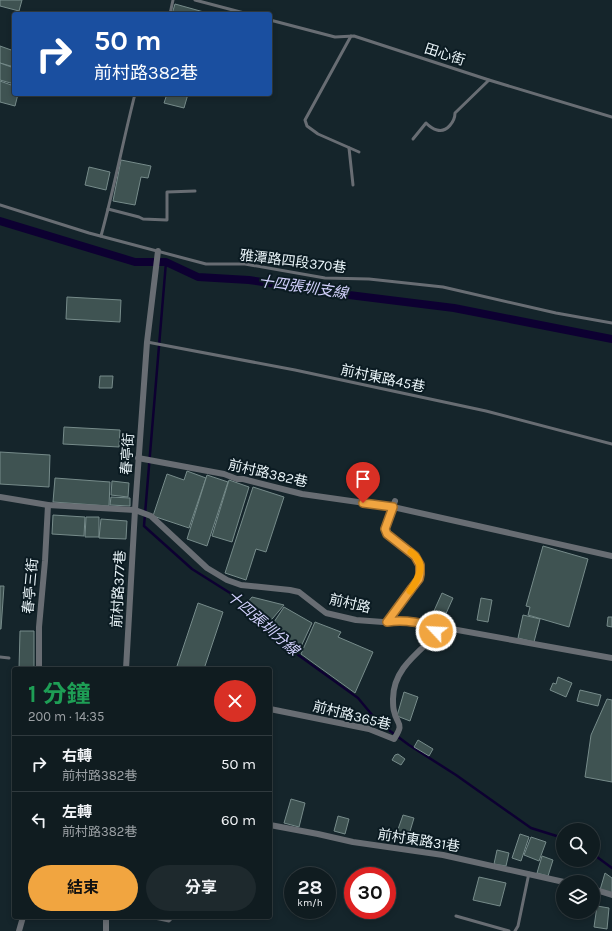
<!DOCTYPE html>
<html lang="zh-TW">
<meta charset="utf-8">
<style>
body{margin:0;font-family:Karla,"Noto Sans TC",sans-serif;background:#1e292d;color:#f1f3f6;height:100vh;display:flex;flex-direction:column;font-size:15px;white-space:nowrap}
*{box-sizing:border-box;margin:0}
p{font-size:13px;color:#9ca1a5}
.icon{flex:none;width:22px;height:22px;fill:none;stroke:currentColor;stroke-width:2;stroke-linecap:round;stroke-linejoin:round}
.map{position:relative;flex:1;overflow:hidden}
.side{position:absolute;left:12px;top:667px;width:260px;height:252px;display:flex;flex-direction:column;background:#101c20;border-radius:4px;box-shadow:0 2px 6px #0003,0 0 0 1px #303a3e}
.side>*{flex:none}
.guide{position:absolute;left:12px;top:12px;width:260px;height:84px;border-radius:4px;box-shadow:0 2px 6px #0003,0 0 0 1px #303a3e;background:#1a4fa0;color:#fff;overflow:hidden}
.fabs{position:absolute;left:556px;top:823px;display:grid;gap:8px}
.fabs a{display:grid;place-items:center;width:44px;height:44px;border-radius:50%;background:#101c20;box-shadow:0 2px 6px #0003,0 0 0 1px #303a3e;font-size:20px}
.speed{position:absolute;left:284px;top:867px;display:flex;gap:8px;font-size:20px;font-weight:700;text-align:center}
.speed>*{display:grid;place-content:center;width:52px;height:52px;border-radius:50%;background:#101c20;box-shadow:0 2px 6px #0003,0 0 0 1px #303a3e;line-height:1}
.speed small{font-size:10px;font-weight:400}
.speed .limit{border:6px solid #d22;background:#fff;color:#111}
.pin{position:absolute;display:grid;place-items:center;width:34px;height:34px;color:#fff;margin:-41px -17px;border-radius:50% 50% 50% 0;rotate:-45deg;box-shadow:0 0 4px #0007}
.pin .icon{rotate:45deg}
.me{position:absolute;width:44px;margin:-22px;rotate:295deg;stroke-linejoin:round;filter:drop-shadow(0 0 3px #0008)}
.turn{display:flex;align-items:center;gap:14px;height:84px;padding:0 16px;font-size:18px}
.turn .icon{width:52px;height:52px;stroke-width:2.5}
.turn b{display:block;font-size:28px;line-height:34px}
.round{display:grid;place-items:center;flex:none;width:42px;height:42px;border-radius:21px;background:#1e292d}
.overview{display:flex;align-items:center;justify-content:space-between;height:68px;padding:0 16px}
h1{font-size:24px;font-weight:700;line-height:30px;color:#1e9e55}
.button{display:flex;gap:8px;margin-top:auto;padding:8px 16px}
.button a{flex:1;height:46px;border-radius:24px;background:#f1a540;color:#111;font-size:16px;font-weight:700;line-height:46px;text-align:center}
.button a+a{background:#1e292d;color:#f1f3f6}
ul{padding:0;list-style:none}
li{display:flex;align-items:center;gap:12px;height:56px;padding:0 16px;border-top:1px solid #303a3e}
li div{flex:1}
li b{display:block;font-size:15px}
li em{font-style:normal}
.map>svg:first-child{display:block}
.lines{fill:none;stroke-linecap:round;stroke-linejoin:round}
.stream{stroke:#0d0031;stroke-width:2.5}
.canal{stroke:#0d0031;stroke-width:8}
.building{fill:#3f5352;stroke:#768b8a}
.lane{stroke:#686d73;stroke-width:3}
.street{stroke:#686d73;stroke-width:6}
.route-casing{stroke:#9d6b2a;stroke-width:10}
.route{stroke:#f1a540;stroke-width:7}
.slow{stroke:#f59e0b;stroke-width:7}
.labels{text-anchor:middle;stroke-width:4;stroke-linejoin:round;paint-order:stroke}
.street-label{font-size:14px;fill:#e9f4f8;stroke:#0b1b22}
.water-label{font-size:15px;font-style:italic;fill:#d2d1fc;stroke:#0b1b22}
</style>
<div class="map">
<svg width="612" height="931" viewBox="0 0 612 931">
<rect width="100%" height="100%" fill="#15252b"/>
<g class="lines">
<g class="stream">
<polyline points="166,262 144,526 192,569 238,598 276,639 358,698 378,722 409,745 456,775 531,828 563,838"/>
<polyline points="593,854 612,868"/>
</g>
<polyline class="canal" points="0,221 135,262 166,262 198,277 249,280 349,295 454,308 612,339"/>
</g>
<g class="building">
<polygon points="0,0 22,0 19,11 0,6"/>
<polygon points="175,4 211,14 172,14"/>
<polygon points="0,46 14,51 14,67 0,63"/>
<polygon points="0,63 14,68 14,84 0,80"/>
<polygon points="0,81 14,86 14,94 18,94 15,106 0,102"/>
<polygon points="167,94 188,94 184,108 164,103"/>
<polygon points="121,160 151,166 148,178 141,177 135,205 113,201"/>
<polygon points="89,167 110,172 106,190 85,185"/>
<polygon points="67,297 121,300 120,322 66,319"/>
<polygon points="100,376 113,376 112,388 99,388"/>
<polygon points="64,427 120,430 119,447 63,444"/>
<polygon points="0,452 50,455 49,487 0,484"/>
<polygon points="187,471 206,478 189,528 153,516 167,474 184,480"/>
<polygon points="207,475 228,482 207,546 187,539"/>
<polygon points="55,478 110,482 109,506 53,502"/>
<polygon points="229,480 249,487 232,542 212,536"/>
<polygon points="112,481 129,483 128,497 111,495"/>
<polygon points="253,487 284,497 266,552 256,549 246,580 225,573"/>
<polygon points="111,497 130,498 130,506 110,505"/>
<polygon points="53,515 85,517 84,536 52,534"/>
<polygon points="86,517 99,517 99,537 85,537"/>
<polygon points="101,519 127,521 126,539 99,538"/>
<polygon points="543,546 588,559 569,627 528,615 530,607 526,606"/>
<polygon points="0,586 4,586 1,629 0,629"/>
<polygon points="442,593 453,598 444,618 433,613"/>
<polygon points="252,597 284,605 267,625 247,603"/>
<polygon points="481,598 492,600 488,622 477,620"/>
<polygon points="198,603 223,612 204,669 176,669"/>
<polygon points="284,607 312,623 298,653 270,628"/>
<polygon points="523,615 540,619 534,642 518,638"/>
<polygon points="608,617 612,617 612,627 607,626"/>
<polygon points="315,622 341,632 338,637 373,652 355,693 301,654"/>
<polygon points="20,631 34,631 34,669 19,669"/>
<polygon points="558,677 572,683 566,697 550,690 553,683 556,684"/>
<polygon points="580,690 601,695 598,706 577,701"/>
<polygon points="404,692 418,697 410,721 397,716"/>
<polygon points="607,699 612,700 612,782 585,777 591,735"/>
<polygon points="418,740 433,749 429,756 414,747"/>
<polygon points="398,754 405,759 401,765 392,760 395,755"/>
<polygon points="291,799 305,803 299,827 284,823"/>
<polygon points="403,815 414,818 408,838 396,835"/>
<polygon points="338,816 349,819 345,834 334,831"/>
<polygon points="520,834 529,837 521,861 512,858"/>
<polygon points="531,837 546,842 539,861 524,855"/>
<polygon points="497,850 509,853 506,866 494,864"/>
<polygon points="542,856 553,860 548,876 537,873"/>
<polygon points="605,873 612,878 612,894 600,890"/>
<polygon points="479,877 506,883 500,906 473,900"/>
<polygon points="597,906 609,908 607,929 594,927"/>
</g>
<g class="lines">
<g class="lane">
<polyline points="195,0 248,14"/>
<polyline points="170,14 173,0"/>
<polyline points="270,20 335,37 354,36 489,80 612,117"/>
<polyline points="351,36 305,120 307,126 318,134 359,152"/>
<path d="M 413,139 L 426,123 C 429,126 433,129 437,130 C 447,133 455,121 455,113 L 489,80"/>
<polyline points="349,148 353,185"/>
<polyline points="0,205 89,233 206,264 245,264 325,278 369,279 443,287 556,313 612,323"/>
<polyline points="108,209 139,217 143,219 167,220 167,192 195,191"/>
<path d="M 101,236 C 114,189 123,141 135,94"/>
<polyline points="147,342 295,370 486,411 612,444"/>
<polyline points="0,657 9,658"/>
<polyline points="456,916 509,931"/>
<polyline points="150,917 169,921 173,917"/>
<polyline points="515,931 518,926 529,873"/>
</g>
<g class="street">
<polyline points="138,458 224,474 237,479 243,479 302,494 393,507 612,556"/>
<polyline points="0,497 48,505 135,510 151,516 207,568 227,580 241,585 290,590 299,592 326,613 356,620 383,622 402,620 612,658"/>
<path d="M 387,622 L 419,579 C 425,556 402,546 387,534 L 385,529 L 395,501"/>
<polyline points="39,669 39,627 45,561 48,505"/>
<polyline points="126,669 135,510 147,342 158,251"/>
<path d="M 270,709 L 369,729 L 394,739 C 405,722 397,726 394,711 C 393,708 393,703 393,699 C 393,671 415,655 434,637 L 436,631 L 435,626"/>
<polyline points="270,825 318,834 353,842 443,855 564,882"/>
<polyline points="593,889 612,895"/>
<polyline points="19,931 23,917"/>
<polyline points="106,931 106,917"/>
</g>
</g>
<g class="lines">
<g class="route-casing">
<path id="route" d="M 363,503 L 393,507 L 385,529 L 387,534 L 415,556 L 420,565 L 420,574 L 419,579 L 412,588 L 387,622 C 405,619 418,623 435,626 L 436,631"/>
</g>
<use href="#route" class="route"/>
<path class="slow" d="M 410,591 C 419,578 427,564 411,552"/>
</g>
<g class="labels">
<g class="street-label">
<text transform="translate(445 54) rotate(18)" y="5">田心街</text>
<text transform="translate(293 261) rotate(7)" y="5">雅潭路四段370巷</text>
<text transform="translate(383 378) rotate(12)" y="5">前村東路45巷</text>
<text transform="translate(127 454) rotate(-86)" y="5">春亭街</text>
<text transform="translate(268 473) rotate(13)" y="5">前村路382巷</text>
<text transform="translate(30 586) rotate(-85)" y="5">春亭三街</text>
<text transform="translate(118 589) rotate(-87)" y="5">前村路377巷</text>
<text transform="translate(350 603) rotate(13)" y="5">前村路</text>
<text transform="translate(352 715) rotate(14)" y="5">前村路365巷</text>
<text transform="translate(419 840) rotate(9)" y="5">前村東路31巷</text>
</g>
<g class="water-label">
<text transform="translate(303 287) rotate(8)" y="5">十四張圳支線</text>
<text transform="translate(263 623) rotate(41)" y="5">十四張圳分線</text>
</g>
</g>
</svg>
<div class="fabs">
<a><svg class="icon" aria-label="search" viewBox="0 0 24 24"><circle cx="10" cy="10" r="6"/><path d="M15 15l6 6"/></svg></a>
<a><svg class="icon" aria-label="layers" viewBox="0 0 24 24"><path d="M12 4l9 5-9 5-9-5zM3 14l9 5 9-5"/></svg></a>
</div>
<div class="speed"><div>28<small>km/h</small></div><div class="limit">30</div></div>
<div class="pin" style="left:363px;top:503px;background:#d93025"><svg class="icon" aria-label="arrive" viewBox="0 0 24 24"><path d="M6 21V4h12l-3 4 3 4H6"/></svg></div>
<svg class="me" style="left:436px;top:631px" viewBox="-20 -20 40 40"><circle r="17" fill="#f1a540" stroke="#fff" stroke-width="3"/><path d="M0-11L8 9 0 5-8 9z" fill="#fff"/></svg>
<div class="guide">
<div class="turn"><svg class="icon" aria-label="right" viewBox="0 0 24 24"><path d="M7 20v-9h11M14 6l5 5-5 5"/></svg><div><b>50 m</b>前村路382巷</div></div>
</div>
<section class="side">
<div class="overview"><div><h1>1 分鐘</h1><p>200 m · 14:35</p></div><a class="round" style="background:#d93025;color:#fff"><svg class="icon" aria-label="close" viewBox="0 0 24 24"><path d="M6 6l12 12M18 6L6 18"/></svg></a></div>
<ul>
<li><svg class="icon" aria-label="right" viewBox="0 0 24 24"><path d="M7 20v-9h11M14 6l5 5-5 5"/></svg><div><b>右轉</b><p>前村路382巷</p></div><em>50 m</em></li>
<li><svg class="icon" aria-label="left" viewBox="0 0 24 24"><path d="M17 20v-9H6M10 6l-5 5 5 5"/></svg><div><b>左轉</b><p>前村路382巷</p></div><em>60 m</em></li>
</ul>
<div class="button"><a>結束</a><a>分享</a></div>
</section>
</div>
